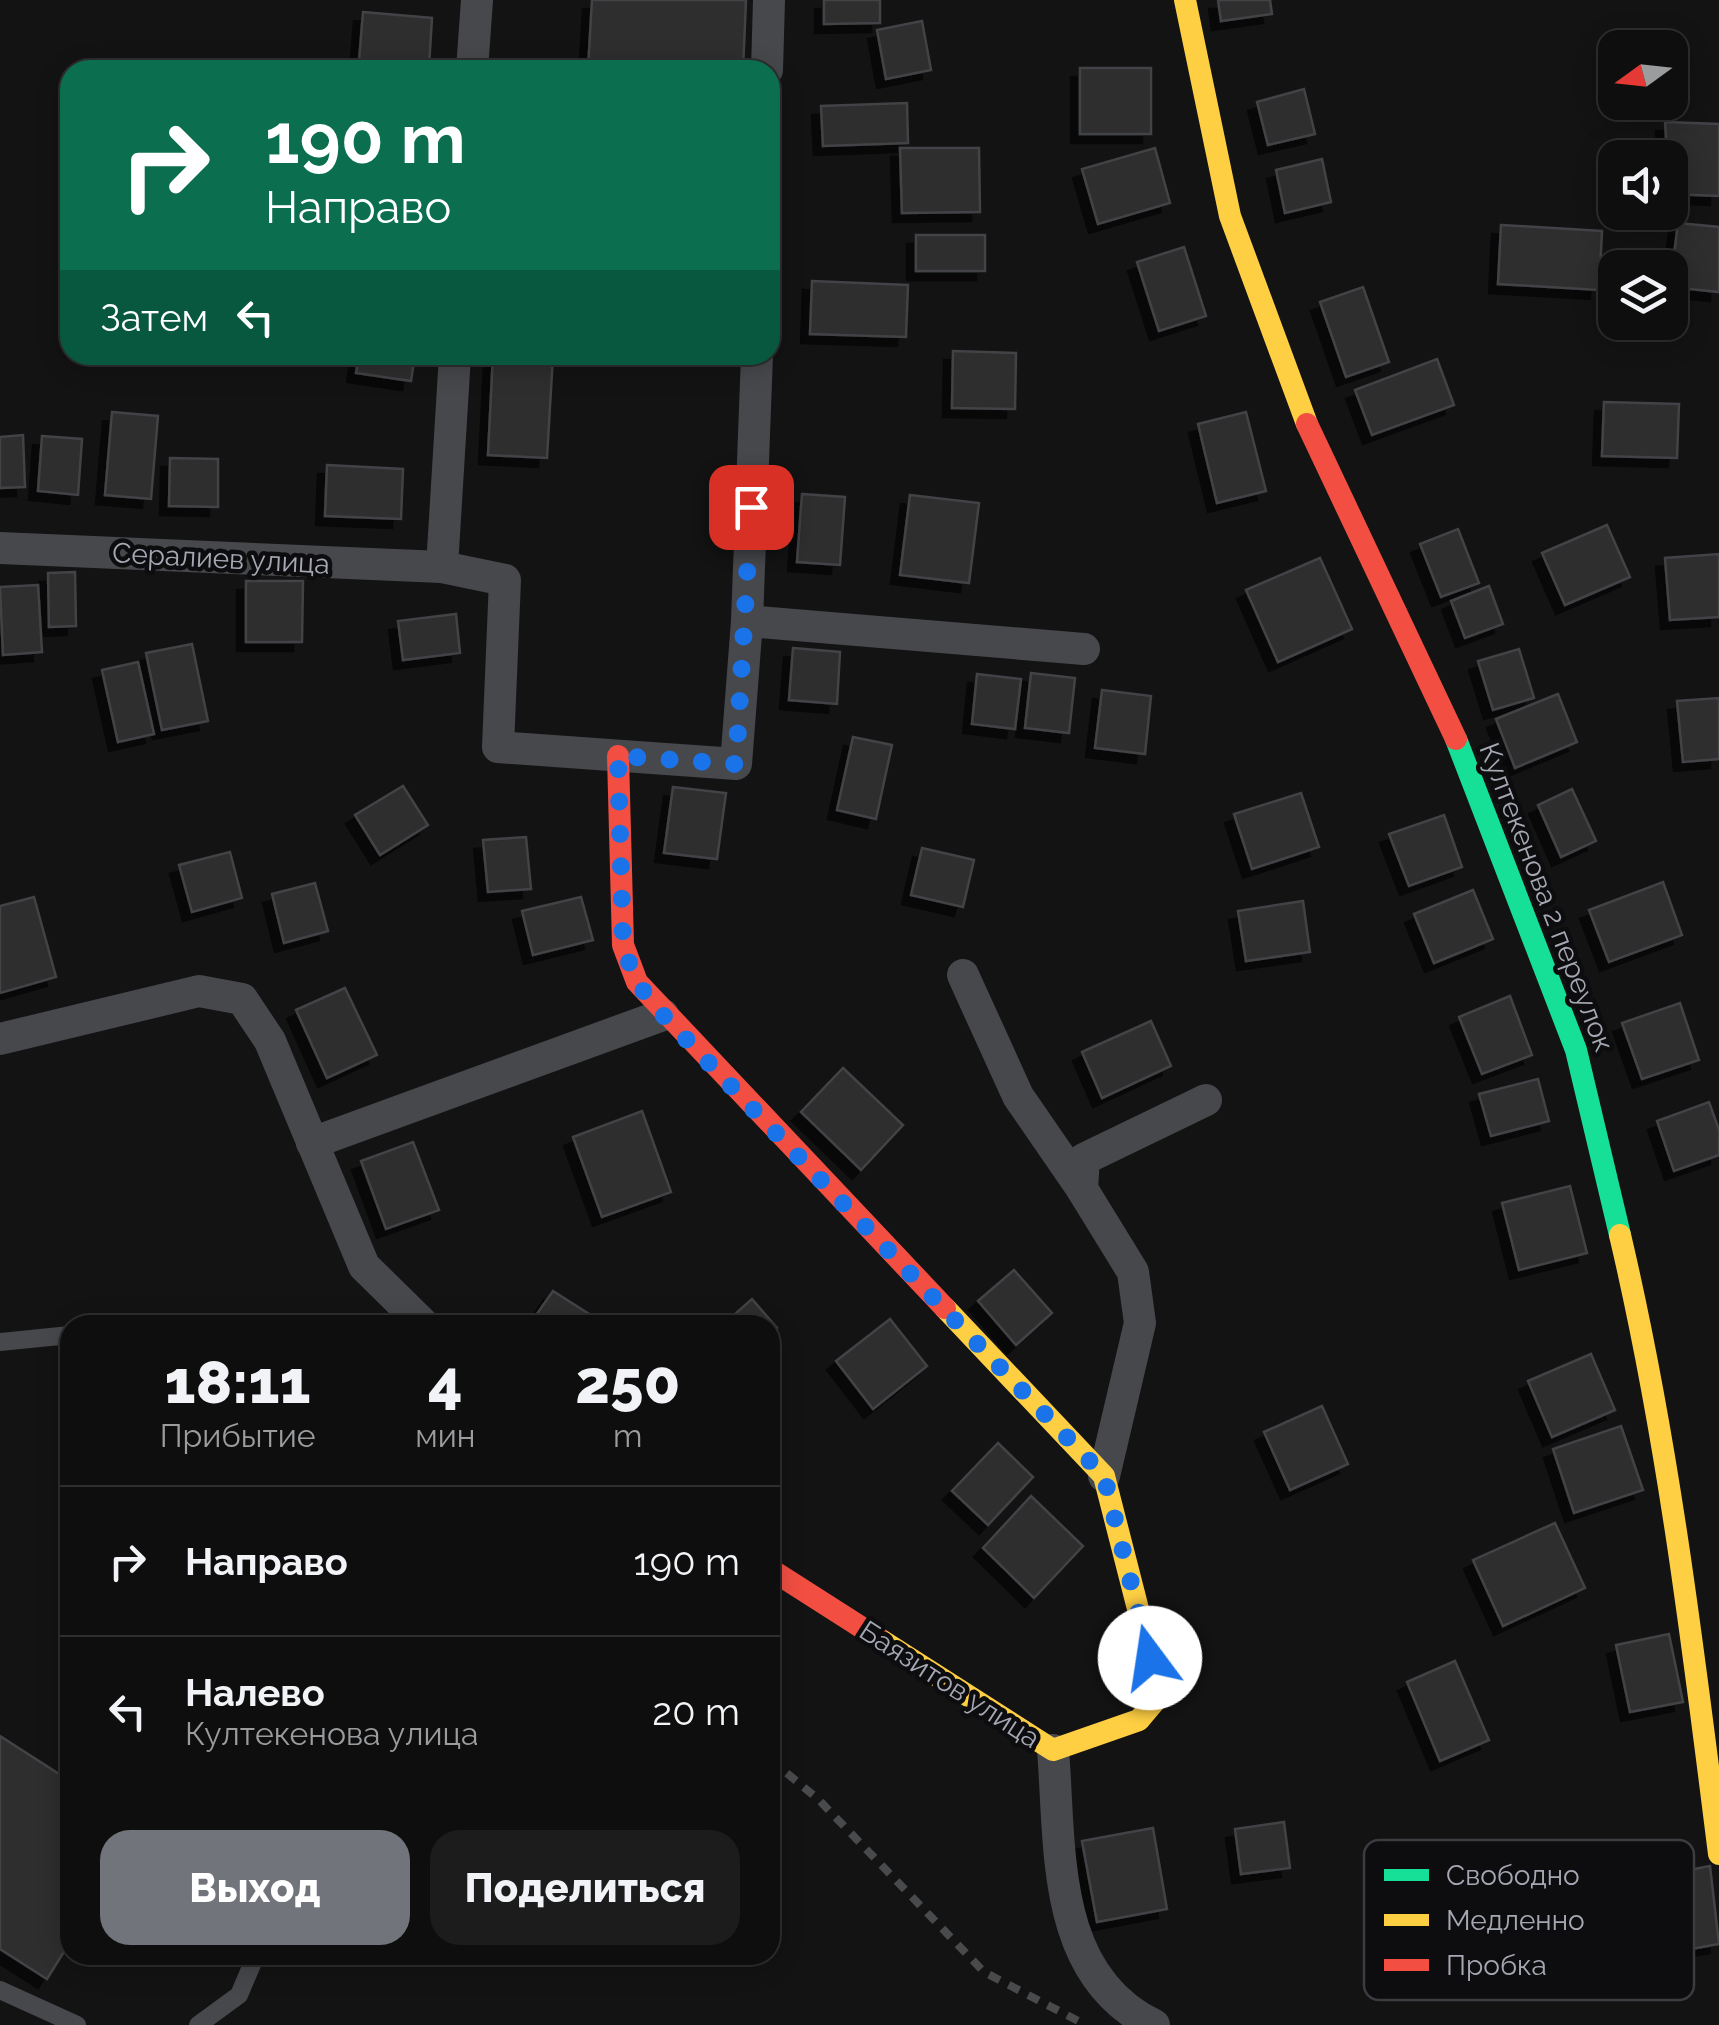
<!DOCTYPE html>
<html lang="ru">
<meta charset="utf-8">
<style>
body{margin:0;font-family:Raleway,sans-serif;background:#1c1c1c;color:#f1f3f6;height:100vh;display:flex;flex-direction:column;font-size:38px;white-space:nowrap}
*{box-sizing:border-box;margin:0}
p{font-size:32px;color:#9b9c9e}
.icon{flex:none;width:55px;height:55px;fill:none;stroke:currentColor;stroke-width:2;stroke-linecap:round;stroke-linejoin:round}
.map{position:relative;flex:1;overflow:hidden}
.details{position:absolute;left:60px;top:1315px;width:720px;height:650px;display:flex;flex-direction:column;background:#0e0e0e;border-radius:30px;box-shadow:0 5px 25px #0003,0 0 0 2px #2e2e2e}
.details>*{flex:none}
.guide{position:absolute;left:60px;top:60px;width:720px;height:305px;border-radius:30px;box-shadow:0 5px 25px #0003,0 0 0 2px #2e2e2e;background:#0b6e4f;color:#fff;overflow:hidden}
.needle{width:65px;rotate:255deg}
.buttons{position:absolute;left:1598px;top:30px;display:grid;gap:20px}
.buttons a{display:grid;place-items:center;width:90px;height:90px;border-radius:20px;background:#0e0e0e;box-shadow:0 5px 25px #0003,0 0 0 2px #2e2e2e;font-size:50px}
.pin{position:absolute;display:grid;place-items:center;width:85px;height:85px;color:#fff;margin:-42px;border-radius:20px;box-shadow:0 5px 15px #0006}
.me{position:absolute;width:110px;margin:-55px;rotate:346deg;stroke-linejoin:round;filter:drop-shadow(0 0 8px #0008)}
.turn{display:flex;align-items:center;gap:35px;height:210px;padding:0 40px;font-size:45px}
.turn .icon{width:130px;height:130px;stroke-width:2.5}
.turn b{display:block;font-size:70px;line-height:85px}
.then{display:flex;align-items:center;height:95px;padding:0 40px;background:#0003;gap:20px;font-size:38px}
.eta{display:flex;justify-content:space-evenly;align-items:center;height:170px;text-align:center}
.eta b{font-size:60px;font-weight:800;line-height:70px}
.action{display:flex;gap:20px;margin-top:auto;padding:20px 40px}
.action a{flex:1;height:115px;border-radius:30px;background:#72747b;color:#fff;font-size:40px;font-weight:800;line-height:115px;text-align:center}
.action a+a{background:#1c1c1c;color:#f1f3f6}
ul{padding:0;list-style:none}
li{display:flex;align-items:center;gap:30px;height:150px;padding:0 40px;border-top:2px solid #2e2e2e}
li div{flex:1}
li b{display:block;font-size:38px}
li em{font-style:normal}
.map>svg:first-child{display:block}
.building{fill:#2d2d2e;stroke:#424346;stroke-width:2.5;filter:url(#shadow)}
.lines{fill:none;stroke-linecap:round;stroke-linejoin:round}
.lane{stroke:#47484c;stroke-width:18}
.street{stroke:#47484c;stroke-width:32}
.fast{stroke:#16e098;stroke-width:22}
.slow{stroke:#ffcf43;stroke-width:22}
.jam{stroke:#f24e42;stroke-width:22}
.rail{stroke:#494a4c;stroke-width:8;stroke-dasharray:12 10;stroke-linecap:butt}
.route{stroke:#1a73e8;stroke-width:18;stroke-dasharray:0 32.4}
.labels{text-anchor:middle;stroke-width:9;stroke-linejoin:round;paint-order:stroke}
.street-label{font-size:28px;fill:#a5a8b3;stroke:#0d0d0f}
.key{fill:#0d0d0f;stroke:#3b3c40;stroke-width:2.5}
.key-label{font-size:28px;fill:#a5a8b3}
</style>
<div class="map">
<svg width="1719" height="2025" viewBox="0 0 1719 2025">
<defs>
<filter id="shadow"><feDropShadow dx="-9" dy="9" stdDeviation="0" flood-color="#0009"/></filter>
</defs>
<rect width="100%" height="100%" fill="#131313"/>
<g class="building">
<polygon points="592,0 746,0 743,70 588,70"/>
<polygon points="824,0 880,0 880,23 824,24"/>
<polygon points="1218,0 1270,0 1272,14 1221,21"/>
<polygon points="363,12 432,18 429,67 359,62"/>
<polygon points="922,21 931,70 886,79 877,30"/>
<rect x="1080" y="68" width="71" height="66"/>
<polygon points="1304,89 1315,134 1268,145 1257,102"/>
<polygon points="907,103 908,143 823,146 821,106"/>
<polygon points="1665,122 1719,124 1719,196 1670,194"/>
<polygon points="900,148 979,148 980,212 902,213"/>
<polygon points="1155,148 1170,203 1098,224 1082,169"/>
<polygon points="1322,159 1331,202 1285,213 1276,170"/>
<polygon points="1678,223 1719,227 1719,292 1670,287"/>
<polygon points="1501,225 1602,231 1599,290 1498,284"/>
<rect x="916" y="235" width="69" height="36"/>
<polygon points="1184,247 1206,316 1159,331 1137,262"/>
<polygon points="812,281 908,285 906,337 810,334"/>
<polygon points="1363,287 1389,362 1346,377 1320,302"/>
<polygon points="953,351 1016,353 1015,409 952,408"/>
<polygon points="359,355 415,355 411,381 356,373"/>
<polygon points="493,355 553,355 547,458 488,455"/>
<polygon points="1437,359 1454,405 1372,435 1355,390"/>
<polygon points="1604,402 1679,404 1677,458 1602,456"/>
<polygon points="112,412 158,416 151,499 105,495"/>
<polygon points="1246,412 1266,491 1217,503 1198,424"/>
<polygon points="23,435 25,487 0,488 0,437"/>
<polygon points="42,436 82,439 78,495 38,491"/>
<polygon points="170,458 218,459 218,507 169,506"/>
<polygon points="327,465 403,469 401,519 325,516"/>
<polygon points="802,494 845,497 840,565 797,562"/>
<polygon points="910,495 979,503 969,583 900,575"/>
<polygon points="1607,525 1630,577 1565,605 1542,553"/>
<polygon points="1458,529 1479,583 1441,597 1420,544"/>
<polygon points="1719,554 1719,617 1670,620 1665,558"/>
<polygon points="1320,558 1352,629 1278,662 1246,590"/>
<polygon points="75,572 76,626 49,627 48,573"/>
<polygon points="246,581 303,581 302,642 246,642"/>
<polygon points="38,585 42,652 3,655 0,587"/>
<polygon points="1489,586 1503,624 1465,638 1451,601"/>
<polygon points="456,614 460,653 403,660 398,621"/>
<polygon points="192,644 208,721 162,730 146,653"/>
<polygon points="793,648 840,652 837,704 789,700"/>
<polygon points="1519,649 1534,698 1493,710 1478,661"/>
<polygon points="138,662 154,734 118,742 102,670"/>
<polygon points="1031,673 1075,678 1069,733 1025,728"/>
<polygon points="977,674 1021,679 1015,729 972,724"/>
<polygon points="1102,690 1151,696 1145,754 1095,748"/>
<polygon points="1558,694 1577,742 1515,768 1496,719"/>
<polygon points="1719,698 1719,759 1683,762 1677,701"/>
<polygon points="853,737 892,745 876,819 837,810"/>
<polygon points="403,786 428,825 380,855 355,815"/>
<polygon points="673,787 726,793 717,859 664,853"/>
<polygon points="1572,789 1596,841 1561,857 1538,805"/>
<polygon points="1301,793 1319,847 1252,869 1234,814"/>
<polygon points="1444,815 1462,867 1409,886 1389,834"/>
<polygon points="526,837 531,889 488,892 483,840"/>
<polygon points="922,848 974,860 963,907 911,895"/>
<polygon points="230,852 242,898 192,912 179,865"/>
<polygon points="1663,882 1682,935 1609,962 1589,910"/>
<polygon points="315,883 328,931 284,943 272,894"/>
<polygon points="1473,890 1493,939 1434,963 1414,914"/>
<polygon points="34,897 56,977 0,993 0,906"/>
<polygon points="581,897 593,940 533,955 522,911"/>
<polygon points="1303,901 1310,952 1246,961 1238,911"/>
<polygon points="345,988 377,1055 327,1078 296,1010"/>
<polygon points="1510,996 1532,1055 1482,1074 1459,1017"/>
<polygon points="1680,1003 1699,1060 1642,1079 1622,1023"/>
<polygon points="1151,1021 1171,1066 1102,1098 1082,1052"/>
<polygon points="843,1068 903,1125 861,1170 801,1112"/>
<polygon points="1538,1079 1549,1121 1491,1136 1479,1094"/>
<polygon points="1709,1102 1719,1130 1719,1155 1674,1171 1657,1121"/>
<polygon points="642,1111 671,1192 602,1217 573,1137"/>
<polygon points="413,1142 439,1210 386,1229 361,1161"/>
<polygon points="1570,1186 1587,1253 1519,1270 1502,1203"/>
<polygon points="1014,1270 1052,1313 1016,1345 978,1301"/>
<polygon points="553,1291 589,1314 582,1325 554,1325 537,1314"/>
<polygon points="752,1299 777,1328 770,1335 770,1325 731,1325 727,1321"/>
<polygon points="890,1319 927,1366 873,1409 836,1361"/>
<polygon points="1591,1354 1615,1410 1552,1437 1528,1381"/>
<polygon points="1322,1406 1348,1464 1290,1490 1264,1432"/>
<polygon points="1621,1426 1643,1490 1574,1513 1553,1449"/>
<polygon points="998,1443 1033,1477 988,1525 952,1491"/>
<polygon points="1031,1496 1083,1546 1034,1598 983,1548"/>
<polygon points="1555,1523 1585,1588 1503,1626 1473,1560"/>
<polygon points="1669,1634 1683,1702 1630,1712 1616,1645"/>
<polygon points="1455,1661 1489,1740 1440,1761 1407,1682"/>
<polygon points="0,1736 70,1781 70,1942 47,1979 0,1949"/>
<polygon points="1284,1822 1290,1868 1241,1874 1235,1829"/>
<polygon points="1153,1828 1167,1909 1097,1922 1082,1841"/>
<polygon points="1710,1866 1719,1944 1646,1957 1631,1881"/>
</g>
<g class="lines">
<g class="lane">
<polyline points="0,1342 70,1335"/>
<polyline points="0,1990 77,2025"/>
<polyline points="198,2025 239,1995 256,1955"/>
</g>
<g class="street">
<polyline points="472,70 477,0"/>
<polyline points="767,70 769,0"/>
<polyline points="0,548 442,567 505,580 498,747 736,764 747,621 757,355"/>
<polyline points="442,567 455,355"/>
<polyline points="747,621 1084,649"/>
<polyline points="963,975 1018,1096 1082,1189"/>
<polyline points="0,1039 199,991 242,999 270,1041 364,1266 424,1325"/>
<polyline points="312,1143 663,1015"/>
<polyline points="1104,1476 1140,1323 1133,1272 1082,1189 1084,1159 1206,1100"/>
<path d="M 1053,1750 C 1061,1848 1050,1975 1154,2025"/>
</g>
<polyline class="fast" points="1456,739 1576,1050 1620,1235"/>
<g class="slow">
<polyline points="1185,0 1230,216 1307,424"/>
<path d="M 1620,1235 C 1668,1439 1693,1647 1719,1854"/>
<polyline points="878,1638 1053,1750 1139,1720 1160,1695 1104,1476 945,1308"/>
</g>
<g class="jam">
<polyline points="1307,424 1456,739"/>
<polyline points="618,756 623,945 637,982 945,1308"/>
<polyline points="770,1569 878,1638"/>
</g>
<polyline class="rail" points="770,1759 819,1800 984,1972 1086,2025"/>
</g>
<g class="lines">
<polyline class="route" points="751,507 736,764 618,756 623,945 636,982 663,1015 1104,1476 1150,1658"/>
</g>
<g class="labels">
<g class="street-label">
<text transform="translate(221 558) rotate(3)" y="10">Сералиев улица</text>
<text transform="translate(1547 897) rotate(69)" y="10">Култекенова 2 переулок</text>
<text transform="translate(950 1684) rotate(33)" y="10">Баязитов улица</text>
</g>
</g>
<rect x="1364" y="1840" width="330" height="160" rx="15" class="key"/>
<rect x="1384" y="1869" width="45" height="12" fill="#16e098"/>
<rect x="1384" y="1914" width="45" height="12" fill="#ffcf43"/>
<rect x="1384" y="1959" width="45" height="12" fill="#f24e42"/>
<g class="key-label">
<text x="1446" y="1885">Свободно</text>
<text x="1446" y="1930">Медленно</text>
<text x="1446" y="1975">Пробка</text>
</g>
</svg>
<div class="buttons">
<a><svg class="needle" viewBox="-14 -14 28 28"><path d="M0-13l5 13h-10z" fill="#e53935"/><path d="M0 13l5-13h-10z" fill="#9b9c9e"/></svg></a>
<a><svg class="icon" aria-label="sound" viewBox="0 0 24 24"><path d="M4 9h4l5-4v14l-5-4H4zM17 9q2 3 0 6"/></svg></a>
<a><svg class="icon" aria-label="layers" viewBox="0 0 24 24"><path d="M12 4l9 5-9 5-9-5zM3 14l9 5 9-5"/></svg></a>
</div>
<div class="pin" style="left:751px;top:507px;background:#d93025"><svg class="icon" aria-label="arrive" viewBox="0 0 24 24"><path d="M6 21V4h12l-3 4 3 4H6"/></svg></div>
<svg class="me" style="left:1150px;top:1658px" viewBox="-20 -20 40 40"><circle r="19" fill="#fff"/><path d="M0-13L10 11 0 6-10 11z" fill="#1a73e8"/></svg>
<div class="guide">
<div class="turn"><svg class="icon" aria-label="right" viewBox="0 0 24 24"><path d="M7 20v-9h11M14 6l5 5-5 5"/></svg><div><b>190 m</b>Направо</div></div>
<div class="then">Затем<svg class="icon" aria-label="left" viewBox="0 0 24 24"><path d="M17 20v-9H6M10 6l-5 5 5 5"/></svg></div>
</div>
<section class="details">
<div class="eta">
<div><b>18:11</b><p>Прибытие</p></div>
<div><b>4</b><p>мин</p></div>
<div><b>250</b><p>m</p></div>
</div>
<ul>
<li><svg class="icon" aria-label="right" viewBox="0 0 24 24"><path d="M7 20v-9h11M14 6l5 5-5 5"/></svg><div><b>Направо</b></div><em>190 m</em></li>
<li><svg class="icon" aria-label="left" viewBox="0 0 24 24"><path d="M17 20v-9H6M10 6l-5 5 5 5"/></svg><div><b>Налево</b><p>Култекенова улица</p></div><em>20 m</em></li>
</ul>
<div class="action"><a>Выход</a><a>Поделиться</a></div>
</section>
</div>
